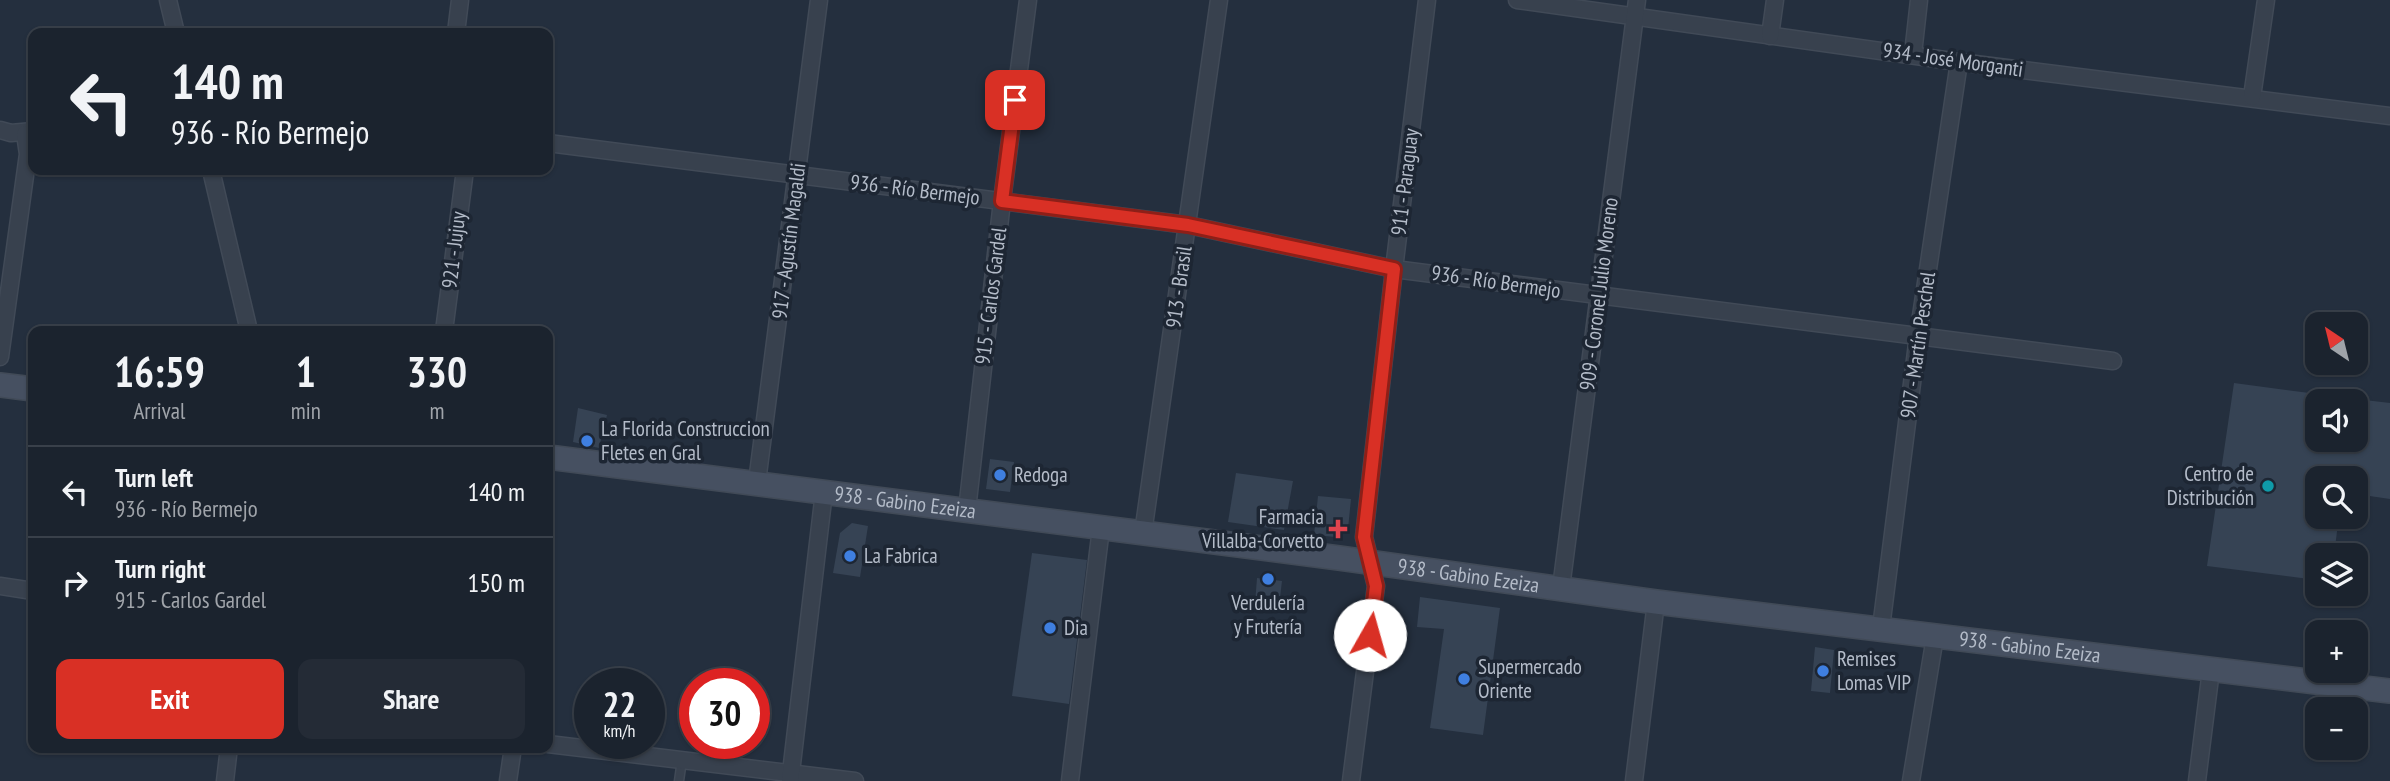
<!DOCTYPE html>
<meta charset="utf-8">
<style>
body{margin:0;font-family:"PT Sans Narrow",sans-serif;background:#242b36;color:#f1f3f6;height:100vh;display:flex;flex-direction:column;font-size:26px;white-space:nowrap}
*{box-sizing:border-box;margin:0}
p{font-size:23px;color:#a0a4aa}
.icon{flex:none;width:38px;height:38px;fill:none;stroke:currentColor;stroke-width:2;stroke-linecap:round;stroke-linejoin:round}
.map{position:relative;flex:1;overflow:hidden}
.sheet{position:absolute;left:28px;top:326px;width:525px;height:427px;display:flex;flex-direction:column;background:#1b232e;border-radius:14px;box-shadow:0 2px 5px #0004,0 0 0 2px #39404a}
.sheet>*{flex:none}
.banner{position:absolute;left:28px;top:28px;width:525px;height:147px;border-radius:14px;box-shadow:0 2px 5px #0004,0 0 0 2px #39404a;background:#1b232e;color:#f1f3f6;overflow:hidden}
.needle{width:46px;rotate:325deg}
.fabs{position:absolute;left:2305px;top:312px;display:grid;gap:14px}
.fabs a{display:grid;place-items:center;width:63px;height:63px;border-radius:14px;background:#1b232e;box-shadow:0 2px 5px #0004,0 0 0 2px #39404a;font-size:35px}
.speed{position:absolute;left:574px;top:668px;display:flex;gap:14px;font-size:35px;font-weight:700;text-align:center}
.speed>*{display:grid;place-content:center;width:91px;height:91px;border-radius:50%;background:#1b232e;box-shadow:0 2px 5px #0004,0 0 0 2px #39404a;line-height:1}
.speed small{font-size:18px;font-weight:400}
.speed .limit{border:10px solid #d22;background:#fff;color:#111}
.pin{position:absolute;display:grid;place-items:center;width:60px;height:60px;color:#fff;margin:-30px;border-radius:14px;box-shadow:0 4px 10px #0006}
.me{position:absolute;width:77px;margin:-38px;rotate:7deg;stroke-linejoin:round;filter:drop-shadow(0 0 5px #0008)}
.turn{display:flex;align-items:center;gap:24px;height:147px;padding:0 28px;font-size:32px}
.turn .icon{width:91px;height:91px;stroke-width:2.5}
.turn b{display:block;font-size:49px;line-height:60px}
.eta{display:flex;justify-content:space-evenly;align-items:center;height:119px;text-align:center}
.eta b{font-size:42px;font-weight:700;line-height:49px}
.primary-button{display:flex;gap:14px;margin-top:auto;padding:14px 28px}
.primary-button a{flex:1;height:80px;border-radius:14px;background:#d93025;color:#fff;font-size:28px;font-weight:700;line-height:80px;text-align:center}
.primary-button a+a{background:#242b36;color:#f1f3f6}
ul{padding:0;list-style:none}
li{display:flex;align-items:center;gap:21px;height:91px;padding:0 28px;border-top:2px solid #39404a}
li div{flex:1}
li b{display:block;font-size:26px}
li em{font-style:normal}
.map>svg:first-child{display:block}
.building{fill:#364354}
.lines{fill:none;stroke-linecap:round;stroke-linejoin:round}
.lane-casing{stroke:#414a57;stroke-width:11}
.street-casing{stroke:#414a57;stroke-width:19}
.secondary-casing{stroke:#414a57;stroke-width:26}
.lane{stroke:#38414e;stroke-width:8}
.street{stroke:#38414e;stroke-width:16}
.secondary{stroke:#465061;stroke-width:23}
.route-casing{stroke:#8d1f18;stroke-width:18}
.route{stroke:#d93025;stroke-width:12}
.shop-dot{fill:#3f7fe0;stroke:#1d2633;stroke-width:2.5}
.culture-dot{fill:#0f9aa8;stroke:#1d2633;stroke-width:2.5}
.health-dot{fill:#e0444e;stroke:#1d2633;stroke-width:2.5}
.labels{text-anchor:middle;stroke-width:7;stroke-linejoin:round;paint-order:stroke}
.street-label{font-size:21px;fill:#b4bcc9;stroke:#1d2633}
.poi-label{font-size:21px;fill:#b4bcc9;stroke:#1d2633;text-anchor:start}
</style>
<div class="map">
<svg width="2390" height="781" viewBox="0 0 2390 781">
<rect width="100%" height="100%" fill="#242f3e"/>
<g class="building">
<polygon points="2234,383 2317,394 2317,439 2356,439 2356,399 2390,403 2390,499 2356,494 2356,478 2317,478 2317,516 2339,516 2334,555 2317,555 2317,580 2207,566"/>
<polygon points="578,408 607,415 599,448 573,442"/>
<polygon points="990,459 1014,462 1010,492 986,489"/>
<polygon points="1236,473 1293,481 1284,530 1228,522"/>
<polygon points="1318,496 1351,499 1348,529 1336,537 1314,535"/>
<polygon points="852,523 868,526 860,577 833,573 840,533"/>
<polygon points="1032,553 1087,560 1069,704 1012,696"/>
<polygon points="1257,578 1282,581 1279,606 1255,604"/>
<polygon points="1420,597 1500,608 1483,735 1430,728 1444,629 1417,627"/>
<polygon points="1815,647 1834,650 1830,693 1811,691"/>
</g>
<g class="lines">
<g class="lane-casing">
<polyline id="lane" points="679,781 682,760"/>
</g>
<g class="street-casing">
<g id="street">
<polyline points="168,0 176,33"/>
<polyline points="1517,0 1959,62 2390,116"/>
<polyline points="456,33 460,0"/>
<polyline points="1770,36 1775,0"/>
<polyline points="1913,54 1919,0"/>
<polyline points="2252,97 2266,0"/>
<polyline points="0,130 11,133 33,131"/>
<polyline points="548,143 1188,225 1394,269 2113,361"/>
<polyline points="211,170 249,331"/>
<polyline points="444,331 465,170"/>
<polyline points="0,357 28,154 25,134"/>
<polyline points="757,482 819,0"/>
<polyline points="967,510 1002,201 1028,0"/>
<polyline points="1143,533 1219,0"/>
<polyline points="0,586 33,591"/>
<polyline points="1561,588 1637,0"/>
<polyline points="1881,628 1918,336 1959,62"/>
<polyline points="548,744 855,781"/>
<polyline points="225,781 229,747"/>
<polyline points="508,781 513,747"/>
<polyline points="790,781 824,492"/>
<polyline points="1070,781 1101,528"/>
<polyline points="1351,781 1376,586 1364,537 1394,269 1427,0"/>
<polyline points="1634,781 1656,602"/>
<polyline points="1911,781 1935,637"/>
<polyline points="2197,781 2211,670"/>
</g>
</g>
<g class="secondary-casing">
<g id="secondary">
<polyline points="0,385 33,389"/>
<path id="s1" d="M 548,457 L 1339,558 L 1656,602 L 2390,691"/>
</g>
</g>
<use href="#lane" class="lane"/>
<use href="#street" class="street"/>
<use href="#secondary" class="secondary"/>
</g>
<g class="lines">
<g class="route-casing">
<polyline id="route" points="1015,100 1002,201 1188,225 1394,269 1364,537 1376,586 1370,635"/>
</g>
<use href="#route" class="route"/>
</g>
<g class="shop-dot">
<circle cx="587" cy="441" r="7"/>
<circle cx="1000" cy="475" r="7"/>
<circle cx="850" cy="556" r="7"/>
<circle cx="1268" cy="579" r="7"/>
<circle cx="1050" cy="628" r="7"/>
<circle cx="1823" cy="671" r="7"/>
<circle cx="1464" cy="679" r="7"/>
</g>
<circle class="culture-dot" cx="2268" cy="486" r="7"/>
<path class="health-dot" d="M1334.5 518.5h7v7h7v7h-7v7h-7v-7h-7v-7h7z"/>
<g class="labels">
<g class="street-label">
<text transform="translate(1953 60) rotate(8)" y="7">934 - José Morganti</text>
<text transform="translate(1405 182) rotate(-83)" y="7">911 - Paraguay</text>
<text transform="translate(915 190) rotate(7)" y="7">936 - Río Bermejo</text>
<text transform="translate(789 241) rotate(-83)" y="7">917 - Agustín Magaldi</text>
<text transform="translate(454 250) rotate(-83)" y="7">921 - Jujuy</text>
<text transform="translate(1496 282) rotate(8)" y="7">936 - Río Bermejo</text>
<text transform="translate(1179 287) rotate(-82)" y="7">913 - Brasil</text>
<text transform="translate(1599 294) rotate(-83)" y="7">909 - Coronel Julio Moreno</text>
<text transform="translate(991 296) rotate(-83)" y="7">915 - Carlos Gardel</text>
<text transform="translate(1918 345) rotate(-82)" y="7">907 - Martín Peschel</text>
<text dy="7" stroke="none"><textPath href="#s1" startOffset="360">938 - Gabino Ezeiza</textPath></text>
<text dy="7" stroke="none"><textPath href="#s1" startOffset="928">938 - Gabino Ezeiza</textPath></text>
<text dy="7" stroke="none"><textPath href="#s1" startOffset="1494">938 - Gabino Ezeiza</textPath></text>
</g>
<g class="poi-label">
<text x="601" y="436">La Florida Construccion<tspan x="601" dy="24">Fletes en Gral</tspan></text>
<text x="2254" y="481" text-anchor="end">Centro de<tspan x="2254" dy="24">Distribución</tspan></text>
<text x="1014" y="482">Redoga</text>
<text x="1324" y="524" text-anchor="end">Farmacia<tspan x="1324" dy="24">Villalba-Corvetto</tspan></text>
<text x="864" y="563">La Fabrica</text>
<text x="1268" y="610" text-anchor="middle">Verdulería<tspan x="1268" dy="24">y Frutería</tspan></text>
<text x="1064" y="635">Dia</text>
<text x="1837" y="666">Remises<tspan x="1837" dy="24">Lomas VIP</tspan></text>
<text x="1478" y="674">Supermercado<tspan x="1478" dy="24">Oriente</tspan></text>
</g>
</g>
</svg>
<div class="fabs">
<a><svg class="needle" viewBox="-14 -14 28 28"><path d="M0-13l5 13h-10z" fill="#e53935"/><path d="M0 13l5-13h-10z" fill="#a0a4aa"/></svg></a>
<a><svg class="icon" aria-label="sound" viewBox="0 0 24 24"><path d="M4 9h4l5-4v14l-5-4H4zM17 9q2 3 0 6"/></svg></a>
<a><svg class="icon" aria-label="search" viewBox="0 0 24 24"><circle cx="10" cy="10" r="6"/><path d="M15 15l6 6"/></svg></a>
<a><svg class="icon" aria-label="layers" viewBox="0 0 24 24"><path d="M12 4l9 5-9 5-9-5zM3 14l9 5 9-5"/></svg></a>
<a>+</a>
<a>−</a>
</div>
<div class="speed"><div>22<small>km/h</small></div><div class="limit">30</div></div>
<div class="pin" style="left:1015px;top:100px;background:#d93025"><svg class="icon" aria-label="arrive" viewBox="0 0 24 24"><path d="M6 21V4h12l-3 4 3 4H6"/></svg></div>
<svg class="me" style="left:1370px;top:635px" viewBox="-20 -20 40 40"><circle r="19" fill="#fff"/><path d="M0-13L10 11 0 6-10 11z" fill="#d93025"/></svg>
<div class="banner">
<div class="turn"><svg class="icon" aria-label="left" viewBox="0 0 24 24"><path d="M17 20v-9H6M10 6l-5 5 5 5"/></svg><div><b>140 m</b>936 - Río Bermejo</div></div>
</div>
<section class="sheet">
<div class="eta">
<div><b>16:59</b><p>Arrival</p></div>
<div><b>1</b><p>min</p></div>
<div><b>330</b><p>m</p></div>
</div>
<ul>
<li><svg class="icon" aria-label="left" viewBox="0 0 24 24"><path d="M17 20v-9H6M10 6l-5 5 5 5"/></svg><div><b>Turn left</b><p>936 - Río Bermejo</p></div><em>140 m</em></li>
<li><svg class="icon" aria-label="right" viewBox="0 0 24 24"><path d="M7 20v-9h11M14 6l5 5-5 5"/></svg><div><b>Turn right</b><p>915 - Carlos Gardel</p></div><em>150 m</em></li>
</ul>
<div class="primary-button"><a>Exit</a><a>Share</a></div>
</section>
</div>
